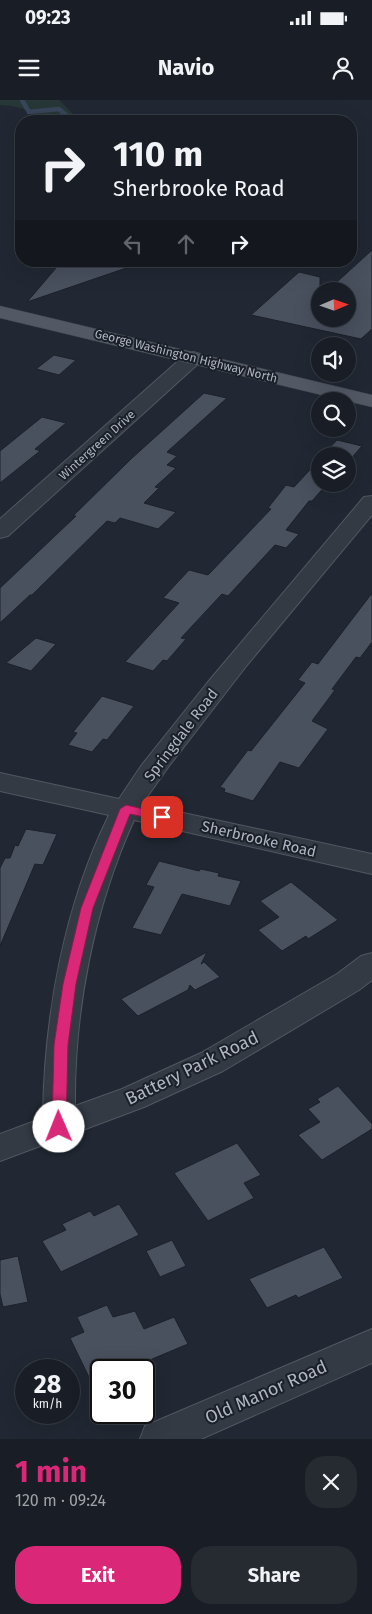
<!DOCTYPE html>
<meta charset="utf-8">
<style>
body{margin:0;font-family:"Fira Sans",sans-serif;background:#262b32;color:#f1f3f6;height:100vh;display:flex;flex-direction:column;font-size:19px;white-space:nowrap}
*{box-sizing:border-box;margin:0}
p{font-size:16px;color:#9fa2a7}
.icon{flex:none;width:28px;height:28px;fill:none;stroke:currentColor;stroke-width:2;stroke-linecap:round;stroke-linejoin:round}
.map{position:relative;height:1339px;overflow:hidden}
.details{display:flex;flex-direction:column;background:#191e26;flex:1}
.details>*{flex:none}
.hud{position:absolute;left:15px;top:15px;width:342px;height:152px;border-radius:20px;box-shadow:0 5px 20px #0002,0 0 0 1px #373c43;background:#191e26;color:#f1f3f6;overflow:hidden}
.needle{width:32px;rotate:88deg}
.tools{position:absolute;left:311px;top:182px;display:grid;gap:10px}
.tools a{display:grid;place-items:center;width:45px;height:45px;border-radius:50%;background:#191e26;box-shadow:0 5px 20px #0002,0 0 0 1px #373c43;font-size:25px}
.speed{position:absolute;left:15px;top:1259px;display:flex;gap:10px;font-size:25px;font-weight:700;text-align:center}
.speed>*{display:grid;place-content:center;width:65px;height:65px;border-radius:50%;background:#191e26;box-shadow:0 5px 20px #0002,0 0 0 1px #373c43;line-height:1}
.speed small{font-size:12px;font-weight:400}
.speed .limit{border:2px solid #111;border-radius:8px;background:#fff;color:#111}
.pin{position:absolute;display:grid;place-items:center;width:42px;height:42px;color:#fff;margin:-21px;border-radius:10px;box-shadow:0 2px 8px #0006}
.me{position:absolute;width:55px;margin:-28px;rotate:359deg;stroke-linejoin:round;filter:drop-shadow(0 0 4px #0008)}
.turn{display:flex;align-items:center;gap:18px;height:105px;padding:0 15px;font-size:22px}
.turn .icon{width:65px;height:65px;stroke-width:2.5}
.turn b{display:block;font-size:35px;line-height:42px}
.lanes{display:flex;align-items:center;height:48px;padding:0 15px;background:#0003;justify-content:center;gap:25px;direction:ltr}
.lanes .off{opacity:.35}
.round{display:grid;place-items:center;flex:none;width:52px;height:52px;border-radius:20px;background:#262b32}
.headline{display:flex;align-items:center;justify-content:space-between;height:85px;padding:0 15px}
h1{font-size:30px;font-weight:700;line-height:38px;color:#db2777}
.button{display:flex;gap:10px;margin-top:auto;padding:10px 15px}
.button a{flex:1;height:58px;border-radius:20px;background:#db2777;color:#fff;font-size:20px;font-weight:700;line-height:58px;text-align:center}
.button a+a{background:#262b32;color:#f1f3f6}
.status{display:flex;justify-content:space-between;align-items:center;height:35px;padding:0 25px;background:#191e26;direction:ltr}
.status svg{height:14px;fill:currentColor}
header{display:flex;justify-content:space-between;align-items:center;height:65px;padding:0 15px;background:#191e26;font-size:22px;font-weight:700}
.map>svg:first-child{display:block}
.green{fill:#273738}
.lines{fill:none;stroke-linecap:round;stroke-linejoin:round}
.stream{stroke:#38455a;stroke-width:4.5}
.building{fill:#49505e;stroke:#1c212a}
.minor-casing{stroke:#525762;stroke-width:2}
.major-casing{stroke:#3e434d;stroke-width:1}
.minor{fill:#343a44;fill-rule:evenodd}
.major{fill:#525864;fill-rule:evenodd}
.route{fill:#db2777;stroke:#8e194d}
.labels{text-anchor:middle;stroke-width:4;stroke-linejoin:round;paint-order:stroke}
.far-street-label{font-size:12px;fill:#aeb4c1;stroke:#1a1f28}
.street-label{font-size:15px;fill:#aeb4c1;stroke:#1a1f28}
.near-street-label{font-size:18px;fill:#aeb4c1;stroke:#1a1f28}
</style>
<div class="status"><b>09:23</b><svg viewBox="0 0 49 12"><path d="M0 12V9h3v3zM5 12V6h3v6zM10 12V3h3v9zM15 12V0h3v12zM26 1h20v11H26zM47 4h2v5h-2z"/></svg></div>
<header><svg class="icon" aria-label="menu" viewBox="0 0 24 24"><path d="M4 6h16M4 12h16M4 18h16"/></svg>Navio<svg class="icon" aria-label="person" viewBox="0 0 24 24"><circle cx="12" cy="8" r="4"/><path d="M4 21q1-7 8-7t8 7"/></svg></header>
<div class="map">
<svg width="372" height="1339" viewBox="0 0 372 1339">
<rect width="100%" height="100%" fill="#212833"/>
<polygon class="green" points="0,0 59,0 75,16 72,21 65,21 13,6 0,5"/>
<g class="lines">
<polyline class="stream" points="22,0 29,12 59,9 72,20 79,21"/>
</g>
<g class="building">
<polygon points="372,150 372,229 361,239 251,215 299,172 320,177 320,219 348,219 348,191 327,191"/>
<polygon points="62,161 137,161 138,164 27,202"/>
<polygon points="54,255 76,260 59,275 36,269"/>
<polygon points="204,293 227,298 167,352 177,356 167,365 176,368 155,387 159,388 144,403 176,412 158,429 120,418 115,423 107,421 32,495 30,495 0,523 0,488 76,416 73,416 131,359"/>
<polygon points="42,317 66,323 35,349 40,351 0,383 0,351"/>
<polygon points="337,340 362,346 348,362 348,356 322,356"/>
<polygon points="320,359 320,384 327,384 312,401 309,401 286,430 299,434 286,448 275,445 228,496 222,494 181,538 186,539 167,561 163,560 153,571 125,562 179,503 163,498 189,470 208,475 271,409 268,408 286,385 294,387"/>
<polygon points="372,493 372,542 360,558 356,557 332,589 335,590 312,621 328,629 299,668 280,662 253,701 224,692 225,689 220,687 248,650 251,651 305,583 298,580 312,562 318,564"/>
<polygon points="36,538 56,544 31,571 6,563"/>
<polygon points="102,596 134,606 107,640 103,639 92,652 68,645 77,633 73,632"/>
<polygon points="26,729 57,734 43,765 35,764 0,846 0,768 5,758 10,758 15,745 18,746"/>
<polygon points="159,761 199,771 201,769 219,773 218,776 241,781 230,806 182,794 161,835 132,828 154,787 146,785"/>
<polygon points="291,782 338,820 308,839 306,836 282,851 258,830 279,817 260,801"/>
<polygon points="207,852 201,864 204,862 220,877 195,890 190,885 188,890 138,916 121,899"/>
<polygon points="338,986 372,1024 372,1029 322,1060 298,1035 320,1022 308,1009 320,1002 317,999"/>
<polygon points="237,1043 261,1075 244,1083 254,1098 208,1121 174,1073"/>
<polygon points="119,1104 139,1135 61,1172 42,1141 66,1130 62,1124 90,1111 94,1116"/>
<polygon points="172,1140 186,1166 160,1177 146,1151"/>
<polygon points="324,1147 343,1178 298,1198 296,1195 267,1208 249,1179"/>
<polygon points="18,1156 28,1202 3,1207 0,1194 0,1160"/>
<polygon points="107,1205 113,1217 135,1211 144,1229 174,1217 188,1244 126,1270 101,1270 101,1302 70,1238 84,1232 77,1217"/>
</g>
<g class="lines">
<g class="minor-casing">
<g id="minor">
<polygon points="193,252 200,254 202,258 200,262 8,436 0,438 0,419 186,254"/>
<path d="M 372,396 L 372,415 L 247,565 L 169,666 L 142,704 L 372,754 L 372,774 L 134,720 C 94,808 74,910 75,1006 L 122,989 L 201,953 L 337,874 L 361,856 L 372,853 L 372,880 L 359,890 L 223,971 L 144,1007 L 0,1061 L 0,1034 L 43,1018 C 44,917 64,806 109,715 L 0,691 L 0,673 L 119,699 L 141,666 L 208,582 L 364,397 Z"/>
<polygon points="372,1229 372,1263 201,1339 140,1339 145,1326"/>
</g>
</g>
<g class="major-casing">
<polygon id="major" points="0,206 372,295 372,307 0,218"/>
</g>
<use href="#minor" class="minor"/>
<use href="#major" class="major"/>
</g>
<polygon class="route" points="126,705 166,714 167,717 162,721 130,714 93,808 76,884 68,945 66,1027 64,1031 59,1033 54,1031 52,1027 54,945 63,884 81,808 120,709"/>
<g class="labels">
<g class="far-street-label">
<text transform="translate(186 256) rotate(14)" y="4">George Washington Highway North</text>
<text transform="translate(97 345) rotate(-42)" y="4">Wintergreen Drive</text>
</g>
<g class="street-label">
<text transform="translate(181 635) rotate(-53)" y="5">Springdale Road</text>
<text transform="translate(259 739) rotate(13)" y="5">Sherbrooke Road</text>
</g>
<g class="near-street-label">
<text transform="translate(192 968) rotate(-26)" y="6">Battery Park Road</text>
<text transform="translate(266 1292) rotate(-24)" y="6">Old Manor Road</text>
</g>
</g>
</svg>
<div class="tools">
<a><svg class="needle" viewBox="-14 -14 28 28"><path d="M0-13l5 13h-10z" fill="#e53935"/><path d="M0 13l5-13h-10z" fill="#9fa2a7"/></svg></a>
<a><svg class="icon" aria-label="sound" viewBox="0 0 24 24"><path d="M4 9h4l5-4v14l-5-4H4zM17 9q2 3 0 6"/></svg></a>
<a><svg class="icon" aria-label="search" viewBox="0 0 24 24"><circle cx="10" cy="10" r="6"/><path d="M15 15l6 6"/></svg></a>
<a><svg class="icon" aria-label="layers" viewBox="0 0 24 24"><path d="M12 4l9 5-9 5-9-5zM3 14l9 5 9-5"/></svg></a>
</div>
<div class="speed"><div>28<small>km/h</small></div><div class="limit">30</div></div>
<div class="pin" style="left:162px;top:717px;background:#d93025"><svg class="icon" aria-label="arrive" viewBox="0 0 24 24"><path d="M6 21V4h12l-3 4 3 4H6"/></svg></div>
<svg class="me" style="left:59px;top:1027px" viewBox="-20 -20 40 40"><circle r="19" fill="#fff"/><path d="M0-13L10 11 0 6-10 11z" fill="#db2777"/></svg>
<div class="hud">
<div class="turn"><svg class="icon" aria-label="right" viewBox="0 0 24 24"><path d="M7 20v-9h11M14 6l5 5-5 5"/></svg><div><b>110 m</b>Sherbrooke Road</div></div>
<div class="lanes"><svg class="icon off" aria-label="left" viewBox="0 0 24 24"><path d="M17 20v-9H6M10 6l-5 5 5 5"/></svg><svg class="icon off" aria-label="ahead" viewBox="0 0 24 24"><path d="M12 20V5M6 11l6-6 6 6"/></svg><svg class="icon" aria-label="right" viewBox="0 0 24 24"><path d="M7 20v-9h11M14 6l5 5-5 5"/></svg></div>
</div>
</div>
<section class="details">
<div class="headline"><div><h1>1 min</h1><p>120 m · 09:24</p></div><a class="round"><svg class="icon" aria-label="close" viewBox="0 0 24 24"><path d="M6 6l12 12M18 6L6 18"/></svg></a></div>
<div class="button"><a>Exit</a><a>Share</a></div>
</section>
